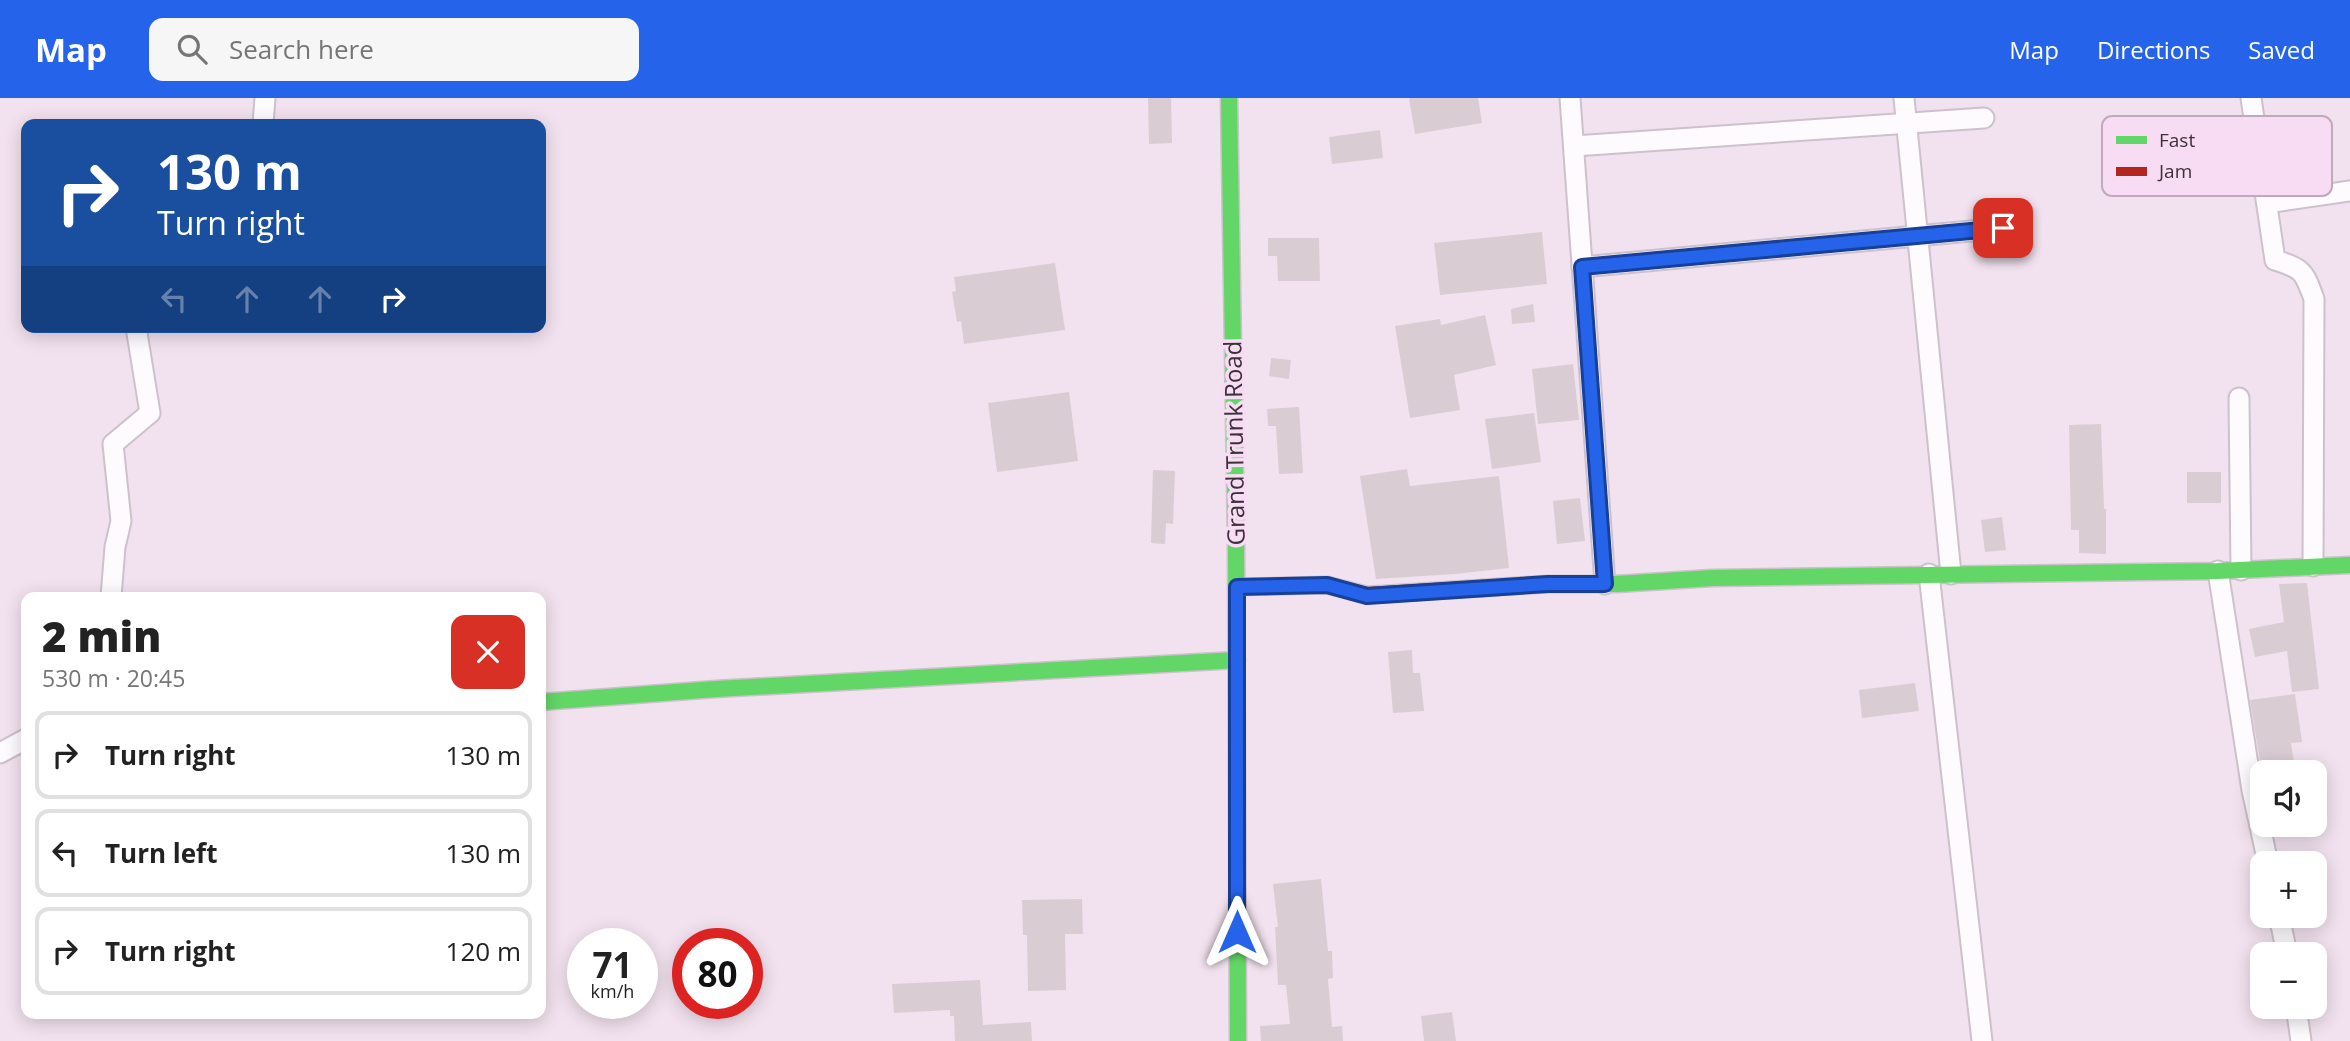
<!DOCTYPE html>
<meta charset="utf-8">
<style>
body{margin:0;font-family:"Open Sans",sans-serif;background:#f6f6f6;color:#222;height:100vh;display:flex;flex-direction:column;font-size:26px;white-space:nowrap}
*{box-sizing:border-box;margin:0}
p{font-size:23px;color:#767676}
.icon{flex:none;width:38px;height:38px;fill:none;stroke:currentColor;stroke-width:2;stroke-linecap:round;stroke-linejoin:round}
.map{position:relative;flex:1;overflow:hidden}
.sheet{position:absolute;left:21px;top:494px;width:525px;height:427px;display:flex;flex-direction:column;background:#fff;border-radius:14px;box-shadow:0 4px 18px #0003}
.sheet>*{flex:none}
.hud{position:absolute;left:21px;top:21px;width:525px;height:214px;border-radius:14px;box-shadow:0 4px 18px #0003;background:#1a4fa0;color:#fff;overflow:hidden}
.controls{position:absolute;left:2250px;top:662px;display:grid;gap:14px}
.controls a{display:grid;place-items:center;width:77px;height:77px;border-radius:14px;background:#fff;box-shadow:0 4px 18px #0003;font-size:35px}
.speed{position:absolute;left:567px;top:830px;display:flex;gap:14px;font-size:35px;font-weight:700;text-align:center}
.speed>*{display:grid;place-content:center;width:91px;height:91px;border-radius:50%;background:#fff;box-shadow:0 4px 18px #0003;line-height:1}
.speed small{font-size:18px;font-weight:400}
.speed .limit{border:10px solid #d22;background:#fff;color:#111}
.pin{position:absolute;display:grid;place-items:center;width:60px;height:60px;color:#fff;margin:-30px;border-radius:14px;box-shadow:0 4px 10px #0006}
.me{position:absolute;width:77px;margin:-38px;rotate:0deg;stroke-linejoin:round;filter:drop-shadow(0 0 5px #0008)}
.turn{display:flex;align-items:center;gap:24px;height:147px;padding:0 21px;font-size:32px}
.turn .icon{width:91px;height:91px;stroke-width:2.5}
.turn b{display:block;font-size:49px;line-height:60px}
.lanes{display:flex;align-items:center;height:66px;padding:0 21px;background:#0003;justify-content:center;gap:35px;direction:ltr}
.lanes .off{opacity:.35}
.round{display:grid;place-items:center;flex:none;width:74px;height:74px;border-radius:14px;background:#f6f6f6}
.summary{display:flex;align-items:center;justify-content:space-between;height:119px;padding:0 21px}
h1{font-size:42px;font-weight:800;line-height:52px}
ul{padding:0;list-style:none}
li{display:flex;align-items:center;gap:21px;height:88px;margin:0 14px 10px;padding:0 7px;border:4px solid #e0e0e0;border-radius:14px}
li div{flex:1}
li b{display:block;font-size:26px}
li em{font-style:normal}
header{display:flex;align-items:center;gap:42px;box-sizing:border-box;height:98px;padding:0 35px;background:#2563eb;color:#fff}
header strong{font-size:33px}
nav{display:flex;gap:38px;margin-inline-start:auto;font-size:24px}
.search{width:490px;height:63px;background:#f6f6f6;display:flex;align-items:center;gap:18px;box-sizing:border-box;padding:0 24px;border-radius:14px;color:#767676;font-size:26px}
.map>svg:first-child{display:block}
.building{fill:#daccd3}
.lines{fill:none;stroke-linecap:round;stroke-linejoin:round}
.street-casing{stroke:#cdc1cb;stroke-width:23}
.fast-casing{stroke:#cdc1cb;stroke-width:19}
.jam-casing{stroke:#cdc1cb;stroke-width:19}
.street{stroke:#fdfbfd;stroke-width:19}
.fast{stroke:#63d668;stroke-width:16}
.jam{stroke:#b3261e;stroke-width:16}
.route-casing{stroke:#184099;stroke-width:18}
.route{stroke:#2563eb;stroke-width:12}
.labels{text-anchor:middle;stroke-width:7;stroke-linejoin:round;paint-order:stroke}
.street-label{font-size:24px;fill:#3c313a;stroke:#f8dcf3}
.key{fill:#f8dcf3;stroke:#c0a9bc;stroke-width:2}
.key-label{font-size:19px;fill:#3c313a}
</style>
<header>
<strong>Map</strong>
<div class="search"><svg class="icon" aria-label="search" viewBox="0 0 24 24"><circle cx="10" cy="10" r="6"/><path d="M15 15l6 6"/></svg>Search here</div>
<nav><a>Map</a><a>Directions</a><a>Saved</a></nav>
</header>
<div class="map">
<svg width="2350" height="943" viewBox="0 0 2350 943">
<rect width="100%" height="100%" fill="#f2e2ef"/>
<g class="building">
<polygon points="1148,0 1171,0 1172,45 1149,46"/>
<polygon points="1409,0 1478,0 1482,25 1415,36"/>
<polygon points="1380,32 1383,60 1332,66 1329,39"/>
<polygon points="1542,134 1547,186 1440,197 1434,145"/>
<polygon points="1268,140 1319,140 1320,183 1278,183 1277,158 1268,158"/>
<polygon points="1055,165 1065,232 964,246 961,223 957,224 952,194 956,193 954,179"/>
<polygon points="1533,206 1535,224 1512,226 1511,211"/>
<polygon points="1485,217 1496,267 1454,277 1460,312 1410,320 1395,228 1440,221 1441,227"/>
<polygon points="1271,260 1291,262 1289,281 1269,278"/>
<polygon points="1573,266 1579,322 1538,326 1532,271"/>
<polygon points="1069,294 1078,363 997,374 988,305"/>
<polygon points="1299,309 1303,375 1279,376 1276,328 1268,328 1267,311"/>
<polygon points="1534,315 1541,364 1492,371 1485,321"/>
<polygon points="2101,326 2104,411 2106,411 2106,456 2079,455 2079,432 2071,432 2069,327"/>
<polygon points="1407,371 1410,388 1499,378 1509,470 1455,476 1376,481 1360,378"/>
<polygon points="1153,372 1175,373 1173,426 1166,425 1165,446 1151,445"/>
<rect x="2187" y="374" width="34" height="31"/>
<polygon points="1580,400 1585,443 1557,446 1553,403"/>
<polygon points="2002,419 2006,452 1985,454 1981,422"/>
<polygon points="2307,485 2319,591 2292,594 2287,553 2255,559 2249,531 2284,524 2279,486"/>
<polygon points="1412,552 1413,575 1420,575 1424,613 1393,615 1388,554"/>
<polygon points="1915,585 1919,613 1862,620 1859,592"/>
<polygon points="2295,596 2302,644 2291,645 2294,665 2261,669 2250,602"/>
<polygon points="1321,781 1328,853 1332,853 1333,880 1328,881 1332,929 1342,928 1343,943 1261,943 1260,928 1290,926 1286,887 1278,887 1275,829 1278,829 1273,786"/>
<polygon points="1082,801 1083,836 1065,836 1066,892 1028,893 1027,837 1023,837 1022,802"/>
<polygon points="980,882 983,927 1031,924 1032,943 955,943 954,918 950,918 950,912 894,915 892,886"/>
<polygon points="1452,914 1456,943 1424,943 1421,918"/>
</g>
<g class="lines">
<g class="street-casing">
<g id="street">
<polyline points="1570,0 1605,486"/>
<polyline points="1904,0 1951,476"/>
<path d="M 2251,0 L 2275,162 C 2303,171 2304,173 2314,201 L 2313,468"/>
<polyline points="263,26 265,0"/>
<polyline points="1574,48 1984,20"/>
<polyline points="2267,105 2350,93"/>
<polyline points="1582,169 2003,130"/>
<polyline points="2239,300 2241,472"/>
<polyline points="2218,473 2252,692 2268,765"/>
<polyline points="1929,476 1982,943"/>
<polyline points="111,499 115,449 121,423 113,346 150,315 136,229"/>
<polyline points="0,655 26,641"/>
<polyline points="2279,817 2287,856"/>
<polyline points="2296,908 2301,943"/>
</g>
</g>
<g class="fast-casing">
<g id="fast">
<polyline points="1229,0 1236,441 1238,943"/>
<polyline points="1482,490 1548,486 1617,486 1712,480 2218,473 2350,467"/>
<polyline points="541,604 716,591 1237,562"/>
</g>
</g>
<g class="jam-casing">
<polyline id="jam" points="1237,489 1327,487 1367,497 1482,490"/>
</g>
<use href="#street" class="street"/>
<use href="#fast" class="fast"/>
<use href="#jam" class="jam"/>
</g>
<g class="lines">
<g class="route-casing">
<polyline id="route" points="1237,834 1237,489 1327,487 1367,498 1548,486 1605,486 1582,169 2003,130"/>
</g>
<use href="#route" class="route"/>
</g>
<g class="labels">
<g class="street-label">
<text transform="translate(1235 345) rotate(-91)" y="8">Grand Trunk Road</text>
</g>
</g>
<rect x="2102" y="18" width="230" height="80" rx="10" class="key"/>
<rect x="2116" y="38" width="31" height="8" fill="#63d668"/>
<rect x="2116" y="69" width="31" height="9" fill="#b3261e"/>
<g class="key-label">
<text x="2159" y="49">Fast</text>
<text x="2159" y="80">Jam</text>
</g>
</svg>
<div class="controls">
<a><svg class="icon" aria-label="sound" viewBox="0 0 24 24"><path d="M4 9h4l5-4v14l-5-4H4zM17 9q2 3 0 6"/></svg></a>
<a>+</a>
<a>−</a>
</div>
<div class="speed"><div>71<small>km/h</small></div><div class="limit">80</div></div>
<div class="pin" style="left:2003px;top:130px;background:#d93025"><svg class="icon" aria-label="arrive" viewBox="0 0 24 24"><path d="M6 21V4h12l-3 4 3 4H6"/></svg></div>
<svg class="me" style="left:1237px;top:834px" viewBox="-20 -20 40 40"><path d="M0-17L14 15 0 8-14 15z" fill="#2563eb" stroke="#fff" stroke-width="4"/></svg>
<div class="hud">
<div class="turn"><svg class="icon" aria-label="right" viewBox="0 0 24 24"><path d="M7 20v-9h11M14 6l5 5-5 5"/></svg><div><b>130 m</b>Turn right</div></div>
<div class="lanes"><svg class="icon off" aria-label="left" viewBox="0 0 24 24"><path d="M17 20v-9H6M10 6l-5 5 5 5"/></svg><svg class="icon off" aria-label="ahead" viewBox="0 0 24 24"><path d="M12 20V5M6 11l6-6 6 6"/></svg><svg class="icon off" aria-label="ahead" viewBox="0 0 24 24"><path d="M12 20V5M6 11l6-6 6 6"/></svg><svg class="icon" aria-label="right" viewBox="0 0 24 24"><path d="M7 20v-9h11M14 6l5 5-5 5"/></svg></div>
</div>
<section class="sheet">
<div class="summary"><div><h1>2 min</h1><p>530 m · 20:45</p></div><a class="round" style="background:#d93025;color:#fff"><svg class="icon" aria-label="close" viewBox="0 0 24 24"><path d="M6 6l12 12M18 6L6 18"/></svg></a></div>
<ul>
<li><svg class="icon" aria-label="right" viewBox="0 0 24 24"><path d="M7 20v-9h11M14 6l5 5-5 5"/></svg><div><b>Turn right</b></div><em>130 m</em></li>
<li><svg class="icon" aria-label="left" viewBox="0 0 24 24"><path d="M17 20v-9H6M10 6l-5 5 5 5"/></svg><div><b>Turn left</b></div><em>130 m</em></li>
<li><svg class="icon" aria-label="right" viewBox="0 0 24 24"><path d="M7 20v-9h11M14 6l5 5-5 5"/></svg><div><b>Turn right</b></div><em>120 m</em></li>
</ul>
</section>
</div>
